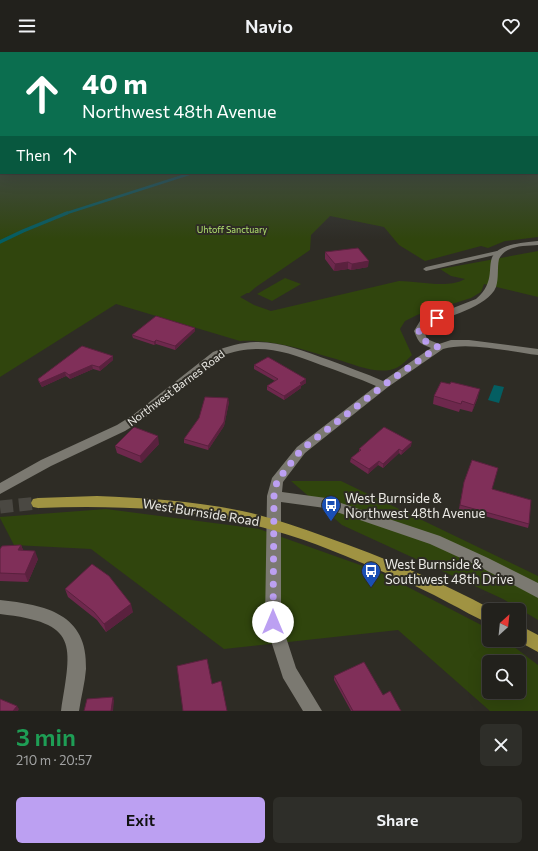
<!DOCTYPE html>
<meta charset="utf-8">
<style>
body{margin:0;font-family:Commissioner,sans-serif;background:#2e2e29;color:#f1f3f6;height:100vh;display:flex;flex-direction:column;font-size:15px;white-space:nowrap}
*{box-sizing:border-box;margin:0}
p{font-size:13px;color:#a2a3a3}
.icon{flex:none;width:22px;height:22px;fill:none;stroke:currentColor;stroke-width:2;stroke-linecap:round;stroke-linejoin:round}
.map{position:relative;height:659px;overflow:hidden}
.drawer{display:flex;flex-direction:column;background:#22211c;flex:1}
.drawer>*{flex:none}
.guide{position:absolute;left:0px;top:0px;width:538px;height:122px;box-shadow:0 4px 16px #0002,0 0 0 1px #3f3e3b;background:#0b6e4f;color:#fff;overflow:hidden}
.needle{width:26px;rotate:27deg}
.fabs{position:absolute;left:482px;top:551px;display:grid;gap:8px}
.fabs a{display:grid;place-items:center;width:44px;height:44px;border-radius:6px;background:#22211c;box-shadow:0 4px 16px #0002,0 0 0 1px #3f3e3b;font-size:20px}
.pin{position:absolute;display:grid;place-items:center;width:34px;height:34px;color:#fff;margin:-17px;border-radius:8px;box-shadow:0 2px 6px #0006}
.me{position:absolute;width:44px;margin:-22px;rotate:0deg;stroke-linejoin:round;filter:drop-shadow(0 0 3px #0008)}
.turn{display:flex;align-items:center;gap:14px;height:84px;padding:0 16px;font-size:18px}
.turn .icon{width:52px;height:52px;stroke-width:2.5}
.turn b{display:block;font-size:28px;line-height:34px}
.then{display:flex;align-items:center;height:38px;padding:0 16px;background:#0003;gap:8px;font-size:15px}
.round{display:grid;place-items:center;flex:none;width:42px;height:42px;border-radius:6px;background:#2e2e29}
.head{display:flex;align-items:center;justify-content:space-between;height:68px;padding:0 16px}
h1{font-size:24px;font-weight:600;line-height:30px;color:#1e9e55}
.primary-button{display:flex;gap:8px;margin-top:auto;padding:8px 16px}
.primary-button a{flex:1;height:46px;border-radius:6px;background:#bca0f2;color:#111;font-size:16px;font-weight:600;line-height:46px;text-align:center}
.primary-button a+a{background:#2e2e29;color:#f1f3f6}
header{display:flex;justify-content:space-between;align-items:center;height:52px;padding:0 16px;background:#22211c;font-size:18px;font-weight:600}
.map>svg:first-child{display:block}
.green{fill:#30450d;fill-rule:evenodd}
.water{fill:#045e62}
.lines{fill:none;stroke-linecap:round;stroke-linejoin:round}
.stream-far1{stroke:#045e62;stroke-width:2.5}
.stream{stroke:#045e62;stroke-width:3.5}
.primary-tunnel{stroke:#4a4842;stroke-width:13;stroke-dasharray:13 6;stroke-linecap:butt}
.service{fill:#7b7971;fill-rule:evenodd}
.minor{fill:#7b7971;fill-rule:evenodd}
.primary{fill:#a09342;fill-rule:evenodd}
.wall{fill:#6e284d}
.shaded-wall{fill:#5a213e}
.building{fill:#802f59;stroke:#5a213e}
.route{stroke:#bca0f2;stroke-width:7;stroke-dasharray:0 12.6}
.labels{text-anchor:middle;stroke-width:4;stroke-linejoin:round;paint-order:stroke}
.far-park-label{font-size:9px;fill:#b3e370;stroke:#2e2c25}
.street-label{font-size:11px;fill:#ebeae5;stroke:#2e2c25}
.near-poi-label{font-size:13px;fill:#ebeae5;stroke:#2e2c25;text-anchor:start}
.near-street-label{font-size:13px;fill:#ebeae5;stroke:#2e2c25}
</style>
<header><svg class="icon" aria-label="menu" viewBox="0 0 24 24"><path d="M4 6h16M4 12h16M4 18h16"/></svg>Navio<svg class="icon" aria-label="heart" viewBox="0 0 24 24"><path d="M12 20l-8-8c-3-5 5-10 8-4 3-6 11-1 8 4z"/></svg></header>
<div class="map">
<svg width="538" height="659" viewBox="0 0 538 659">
<rect width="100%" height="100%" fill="#2e2c25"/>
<g class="green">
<path d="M 0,95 L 1,121 L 537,121 L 538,95 L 538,185 L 505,189 L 488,196 L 481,194 L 425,209 L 399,193 L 384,175 L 330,164 L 311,183 L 310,198 L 256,235 L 249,241 L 247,241 L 240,245 L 254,253 L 271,259 L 399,229 C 418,229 448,237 465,227 L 451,224 L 440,217 L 538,199 L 538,245 L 484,232 L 481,240 L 471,246 L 417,263 L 405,269 L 400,277 L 412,303 C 406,309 400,316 390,318 C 372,321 353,312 336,307 C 305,298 273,287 240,289 L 116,252 L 0,325 Z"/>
<polygon points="285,226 301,232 272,249 257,242"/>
<polygon points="291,429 341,429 538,524 538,568 503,547 342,473"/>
<path d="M 106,457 L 259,477 L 377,519 L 489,577 L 489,588 L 505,588 L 538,613 L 538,659 L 490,659 L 398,578 L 224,597 L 91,497 L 14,493 L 0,466 L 0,465 ZM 489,610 L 519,610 L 519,640 L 489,640 Z"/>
</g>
<polygon class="water" points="494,333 504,335 499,351 488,348"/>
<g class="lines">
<polyline class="stream-far1" points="64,162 192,121"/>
<polyline class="stream" points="0,190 23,179 67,161"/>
<polyline class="primary-tunnel" points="0,455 38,451"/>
<polygon class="service" points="497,199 499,200 499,202 426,219 423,217 426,215"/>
<g class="minor">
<path d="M 538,189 L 538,193 C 525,194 506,193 499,207 C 497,216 499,226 496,235 C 488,255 446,265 427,273 L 424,279 L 427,287 L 439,292 L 451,288 L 469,288 L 538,297 L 538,303 C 511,300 468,289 443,297 L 388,335 L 305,401 L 283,430 L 282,440 L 326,446 L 440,484 L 488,506 L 538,531 L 538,546 L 478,514 L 430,492 L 325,456 L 281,450 L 281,570 L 296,616 L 322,659 L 303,659 L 283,626 L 265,570 L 267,444 L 272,426 L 297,395 L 376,334 C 358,326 340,320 321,313 C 285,299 259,290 221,304 L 141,369 L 125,379 L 51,414 L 0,442 L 0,431 L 41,408 L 117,373 L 133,363 L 213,300 C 228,294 242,290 258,290 C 282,290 306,300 329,308 C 347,315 365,321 383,329 L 431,296 C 419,291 419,291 414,279 L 420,269 L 476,247 C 509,219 462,195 538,189 Z"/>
<path d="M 0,548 C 45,553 88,561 86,617 C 85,631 81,645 79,659 L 61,659 C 72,591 79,571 0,562 Z"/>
</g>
<g class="primary">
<path d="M 97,444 C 146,446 194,449 242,459 C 271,465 298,475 326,485 C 384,505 439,529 493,558 L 489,558 L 489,571 C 475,566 462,557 449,551 C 429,540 409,531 388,522 C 351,506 312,489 272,478 C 196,456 117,453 38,456 L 33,455 L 31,451 L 33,447 L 38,446 Z"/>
<polygon points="519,573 538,583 538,600 516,588 519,588"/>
</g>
</g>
<g class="wall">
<polygon points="325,200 368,215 351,218 348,217 334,219 325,207"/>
<polygon points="195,279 175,298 156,292 154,293 133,286 132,283"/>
<polygon points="113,308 100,319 93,317 70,327 66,324 42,335 39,330 38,327"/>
<polygon points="254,313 306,331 301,334 301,336 284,348 267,338 267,334 275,329 254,317"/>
<polygon points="434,344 478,345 472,360 460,357 459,360 433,352"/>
<polygon points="229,350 224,374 208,398 184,391 184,387"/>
<polygon points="159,392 141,411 117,401 115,394"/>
<polygon points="411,394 401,403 399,401 383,416 378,413 368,422 350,410 351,406 359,400 359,397"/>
<polygon points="464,430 492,437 529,472 528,476 459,457"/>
<polygon points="21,493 23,498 38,507 28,530 0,529 0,497"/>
<polygon points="65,537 133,560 106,580 97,568 68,545"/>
<polygon points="334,624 383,643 401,659 351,659 334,628"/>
</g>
<g class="shaded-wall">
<polygon points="369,209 368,215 351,218 352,212"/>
<polygon points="348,210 348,217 334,219 335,212"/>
<polygon points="195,276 195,279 175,298 175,294"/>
<polygon points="156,288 156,292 154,293 154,290"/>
<polygon points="113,304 113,308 100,319 99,315"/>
<polygon points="92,313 93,317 70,327 69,323"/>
<polygon points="65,320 66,324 42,335 40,331"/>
<polygon points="306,327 306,331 301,334 301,336 284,348 284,344"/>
<polygon points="480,337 478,345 472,360 474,353"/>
<polygon points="228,346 229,350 224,374 208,398 208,394"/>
<polygon points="158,384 159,392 141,411 140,404"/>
<polygon points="412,390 411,394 401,403 402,399"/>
<polygon points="399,397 399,401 383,416 383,412"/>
<polygon points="379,409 378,413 368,422 369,417"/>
<polygon points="21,493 24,501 18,498"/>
<polygon points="35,499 38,507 28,530 25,522"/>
<polygon points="131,552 133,560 106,580 104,572"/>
<polygon points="113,645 114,649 113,659 111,659"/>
<polygon points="17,654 19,657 18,659 13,659"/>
</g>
<g class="building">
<polygon points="358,196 369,209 352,212 348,210 335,212 325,200"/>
<polygon points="156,264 195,276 175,294 156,288 154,290 132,283"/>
<polygon points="82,294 113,304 99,315 92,313 69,323 65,320 40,331 38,327"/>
<polygon points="268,305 306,327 300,331 302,332 284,344 267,334 278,327 254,313"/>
<polygon points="441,330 450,332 451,330 480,337 474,353 462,349 461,352 434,344"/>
<polygon points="205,345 228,346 224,370 208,394 184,387 199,366"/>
<polygon points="134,375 158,384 140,404 115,394"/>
<polygon points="384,375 412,390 402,399 399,397 383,412 379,409 369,417 351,406 361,398 359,397"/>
<polygon points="472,408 498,416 492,437 531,448 529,472 460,453 464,430"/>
<polygon points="21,493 18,498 35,499 25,522 0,521 0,497 2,494"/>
<polygon points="92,512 109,524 131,552 104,572 94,560 65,537"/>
<polygon points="207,607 212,632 221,629 227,659 183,659 177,614"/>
<polygon points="364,610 383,643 390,639 401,659 353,659 334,624"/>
<polygon points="113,645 111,659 84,659 87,647"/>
<polygon points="0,647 17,654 13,659 0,659"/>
</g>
<linearGradient id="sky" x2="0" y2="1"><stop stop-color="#191814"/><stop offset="0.51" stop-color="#464b51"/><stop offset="1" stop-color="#464b51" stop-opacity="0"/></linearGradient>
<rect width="538" height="187" fill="url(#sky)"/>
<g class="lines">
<polyline class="route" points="273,570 274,444 277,429 301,398 384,333 438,295 423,288 419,279 423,271 437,266"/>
</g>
<defs>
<g id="bus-pin" transform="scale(1)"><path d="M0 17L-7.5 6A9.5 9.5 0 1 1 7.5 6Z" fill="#1a4fb4" stroke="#2e2c25"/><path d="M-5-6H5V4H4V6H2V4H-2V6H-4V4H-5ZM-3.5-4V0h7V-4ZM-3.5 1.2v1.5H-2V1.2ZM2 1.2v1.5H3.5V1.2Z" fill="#fff"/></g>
</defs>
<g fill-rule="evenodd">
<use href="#bus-pin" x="331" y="453"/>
<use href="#bus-pin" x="371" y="519"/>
</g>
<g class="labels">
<g class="far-park-label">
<text x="232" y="181">Uhtoff Sanctuary</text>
</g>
<g class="street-label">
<text transform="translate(176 336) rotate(-37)" y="4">Northwest Barnes Road</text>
</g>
<g class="near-poi-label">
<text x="345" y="451">West Burnside &amp;<tspan x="345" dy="15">Northwest 48th Avenue</tspan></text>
<text x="385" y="517">West Burnside &amp;<tspan x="385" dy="15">Southwest 48th Drive</tspan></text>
</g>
<g class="near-street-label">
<text transform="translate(201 460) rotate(9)" y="5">West Burnside Road</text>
</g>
</g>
</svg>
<div class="fabs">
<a><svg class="needle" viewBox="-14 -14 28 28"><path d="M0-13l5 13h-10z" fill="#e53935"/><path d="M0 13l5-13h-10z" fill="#a2a3a3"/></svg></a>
<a><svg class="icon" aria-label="search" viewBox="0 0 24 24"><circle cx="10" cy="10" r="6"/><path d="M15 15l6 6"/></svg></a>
</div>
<div class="pin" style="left:437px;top:266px;background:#d93025"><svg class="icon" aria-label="arrive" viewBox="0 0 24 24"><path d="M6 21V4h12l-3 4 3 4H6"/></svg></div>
<svg class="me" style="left:273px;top:570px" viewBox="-20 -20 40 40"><circle r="19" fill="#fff"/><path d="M0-13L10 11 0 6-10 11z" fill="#bca0f2"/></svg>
<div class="guide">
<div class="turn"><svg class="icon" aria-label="ahead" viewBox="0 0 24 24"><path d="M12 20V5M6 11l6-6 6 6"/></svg><div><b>40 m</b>Northwest 48th Avenue</div></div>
<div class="then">Then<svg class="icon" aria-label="ahead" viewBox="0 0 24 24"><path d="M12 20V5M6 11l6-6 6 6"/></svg></div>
</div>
</div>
<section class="drawer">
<div class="head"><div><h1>3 min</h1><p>210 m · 20:57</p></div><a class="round"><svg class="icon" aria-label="close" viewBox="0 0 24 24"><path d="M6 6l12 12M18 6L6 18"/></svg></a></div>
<div class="primary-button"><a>Exit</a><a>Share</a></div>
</section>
